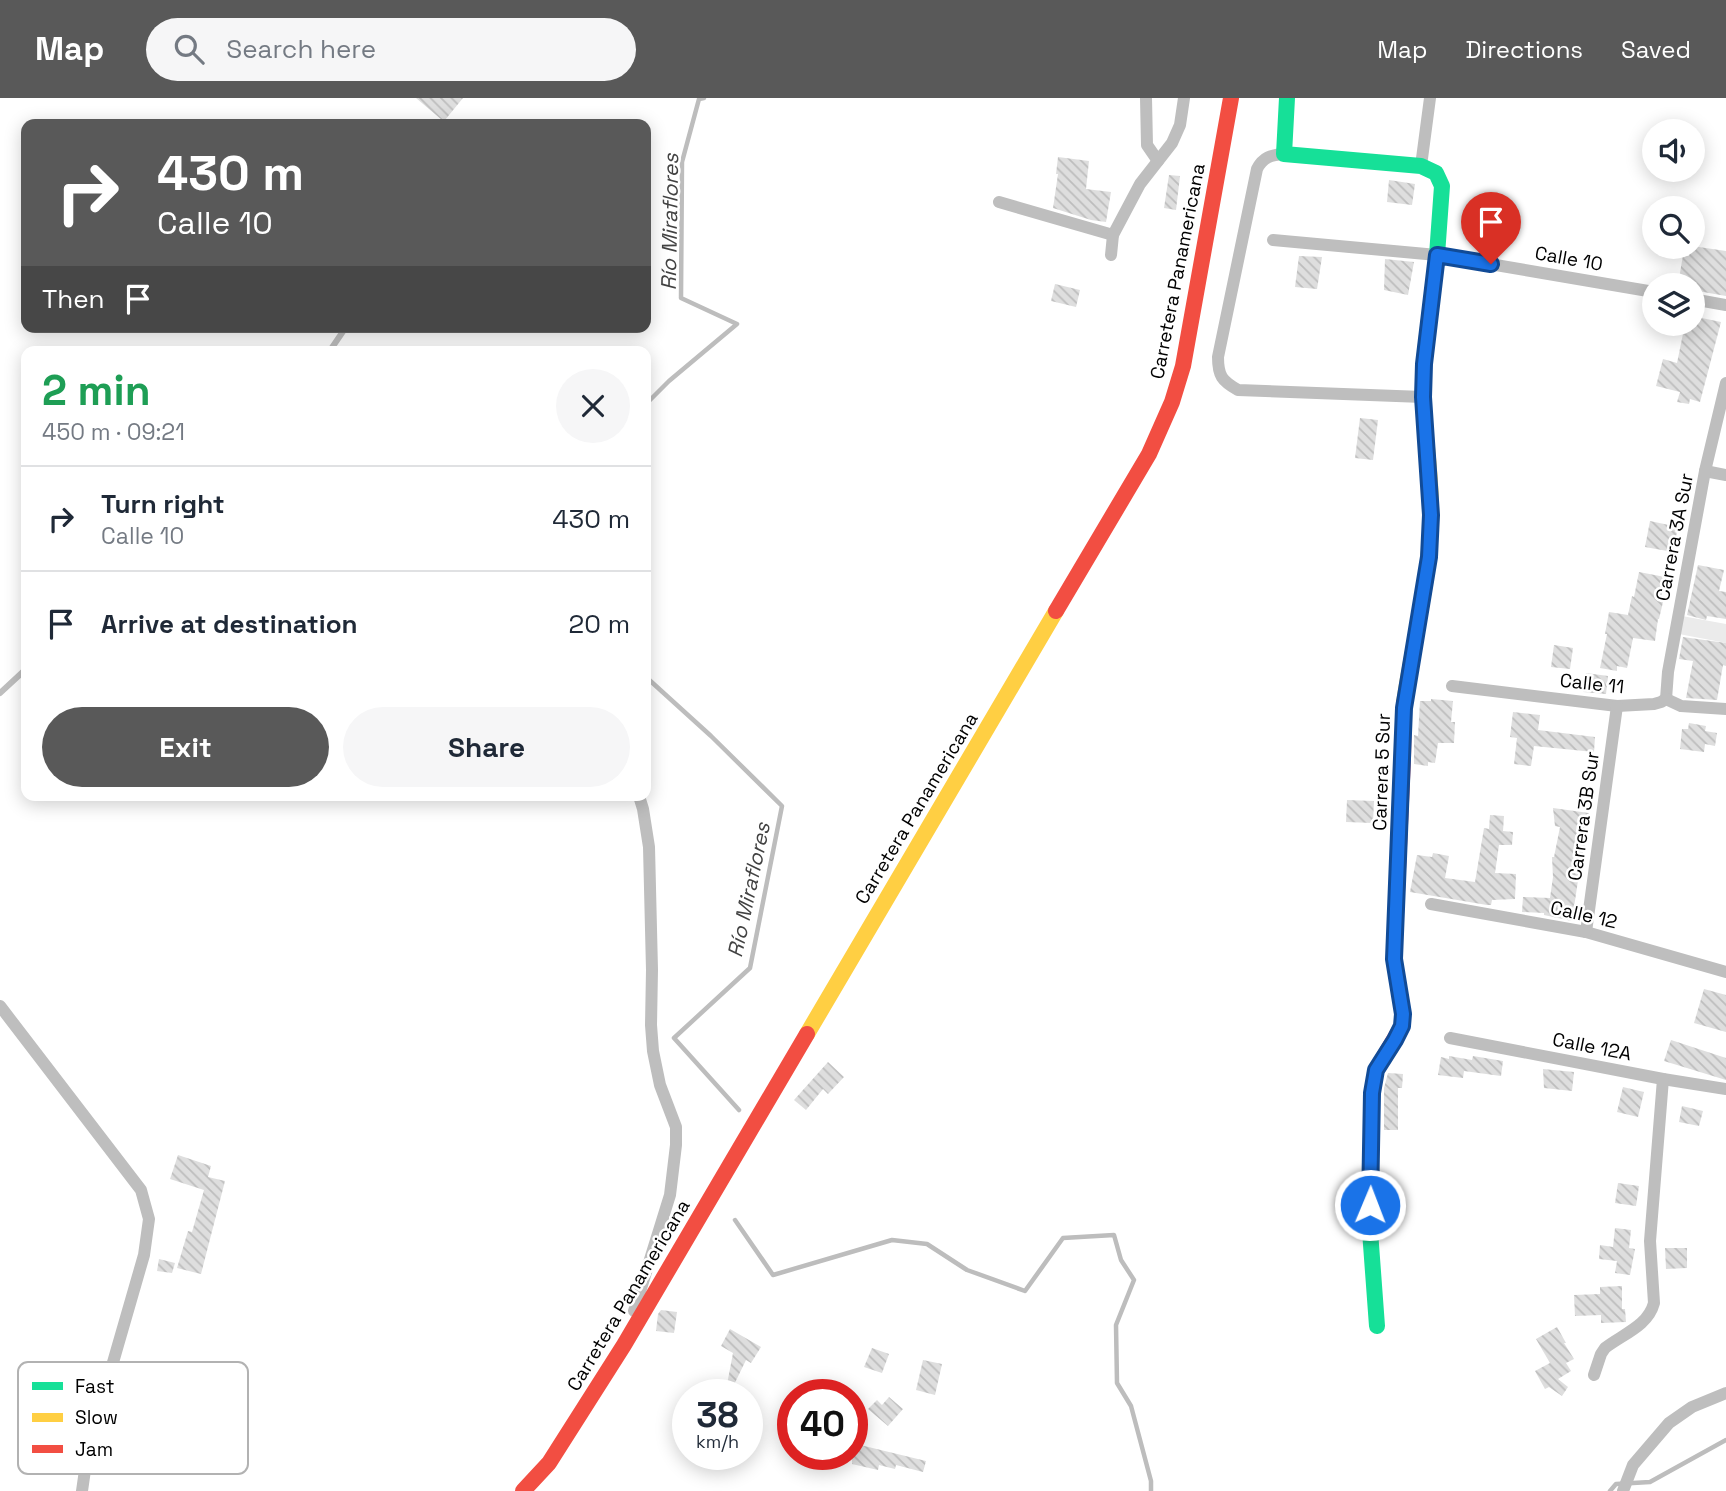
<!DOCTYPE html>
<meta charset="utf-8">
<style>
body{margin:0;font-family:"Space Grotesk",sans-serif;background:#f6f6f7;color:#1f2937;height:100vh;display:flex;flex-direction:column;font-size:26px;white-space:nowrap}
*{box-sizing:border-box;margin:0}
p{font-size:23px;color:#747a83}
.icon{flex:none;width:38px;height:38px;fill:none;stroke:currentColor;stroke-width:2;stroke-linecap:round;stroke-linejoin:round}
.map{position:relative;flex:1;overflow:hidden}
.panel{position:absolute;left:21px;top:248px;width:630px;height:455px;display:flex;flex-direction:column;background:#fff;border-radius:14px;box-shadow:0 4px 18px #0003}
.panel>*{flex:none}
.guide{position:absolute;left:21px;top:21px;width:630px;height:214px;border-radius:14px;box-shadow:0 4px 18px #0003;background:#595959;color:#fff;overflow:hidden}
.controls{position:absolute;left:1642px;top:21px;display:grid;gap:14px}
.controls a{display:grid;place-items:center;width:63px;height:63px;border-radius:50%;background:#fff;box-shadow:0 4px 18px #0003;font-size:35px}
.speed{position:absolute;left:672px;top:1281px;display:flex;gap:14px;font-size:35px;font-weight:700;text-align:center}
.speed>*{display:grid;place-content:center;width:91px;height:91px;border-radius:50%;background:#fff;box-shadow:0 4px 18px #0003;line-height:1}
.speed small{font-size:18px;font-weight:400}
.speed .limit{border:10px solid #d22;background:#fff;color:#111}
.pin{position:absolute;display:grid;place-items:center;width:60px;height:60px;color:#fff;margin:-72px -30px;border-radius:50% 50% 50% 0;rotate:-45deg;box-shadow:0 0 7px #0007}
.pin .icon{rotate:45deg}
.me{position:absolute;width:77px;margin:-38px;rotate:1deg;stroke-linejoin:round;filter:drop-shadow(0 0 5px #0008)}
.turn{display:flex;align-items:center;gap:24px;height:147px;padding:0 21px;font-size:32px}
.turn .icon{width:91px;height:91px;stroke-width:2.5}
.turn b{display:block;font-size:49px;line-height:60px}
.then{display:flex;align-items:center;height:66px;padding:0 21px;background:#0003;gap:14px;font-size:26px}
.round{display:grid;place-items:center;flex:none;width:74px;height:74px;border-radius:37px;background:#f6f6f7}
.headline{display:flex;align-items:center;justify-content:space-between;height:119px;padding:0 21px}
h1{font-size:42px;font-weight:700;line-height:52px;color:#1e9e55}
.action{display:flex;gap:14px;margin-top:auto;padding:14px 21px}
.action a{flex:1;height:80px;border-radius:42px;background:#595959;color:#fff;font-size:28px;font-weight:700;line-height:80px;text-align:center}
.action a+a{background:#f6f6f7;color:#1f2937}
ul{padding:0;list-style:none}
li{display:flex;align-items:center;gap:21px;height:105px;padding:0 21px;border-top:2px solid #e0e1e3}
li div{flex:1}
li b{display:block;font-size:26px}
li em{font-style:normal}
header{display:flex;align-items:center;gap:42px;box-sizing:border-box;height:98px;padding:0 35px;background:#595959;color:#fff}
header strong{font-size:33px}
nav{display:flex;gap:38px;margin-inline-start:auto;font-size:24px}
.search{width:490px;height:63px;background:#f6f6f7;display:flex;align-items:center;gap:18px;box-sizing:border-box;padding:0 24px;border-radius:38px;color:#747a83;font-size:26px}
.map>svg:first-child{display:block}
.grass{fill:#ebebeb}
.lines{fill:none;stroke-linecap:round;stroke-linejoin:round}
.stream{stroke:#bdbdbd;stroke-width:4.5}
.building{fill:url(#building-back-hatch)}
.lane{stroke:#bebebe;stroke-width:6}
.street{stroke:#bebebe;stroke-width:12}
.fast{stroke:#16e098;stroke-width:16}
.slow{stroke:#ffcf43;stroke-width:16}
.jam{stroke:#f24e42;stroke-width:16}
.route-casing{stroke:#114b97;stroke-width:18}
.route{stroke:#1a73e8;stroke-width:12}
.labels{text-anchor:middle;stroke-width:5;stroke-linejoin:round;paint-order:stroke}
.street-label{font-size:19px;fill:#000;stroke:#fff}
.water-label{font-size:21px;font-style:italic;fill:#424242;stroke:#fff}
.key{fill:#fff;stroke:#b2b2b2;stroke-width:2}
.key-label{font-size:19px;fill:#000}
</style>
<header>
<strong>Map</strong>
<div class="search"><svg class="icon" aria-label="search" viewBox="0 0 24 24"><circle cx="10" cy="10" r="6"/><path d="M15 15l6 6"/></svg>Search here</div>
<nav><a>Map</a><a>Directions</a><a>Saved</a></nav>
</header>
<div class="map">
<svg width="1726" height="1393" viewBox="0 0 1726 1393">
<defs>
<pattern id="building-back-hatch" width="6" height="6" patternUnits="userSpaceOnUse" patternTransform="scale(1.75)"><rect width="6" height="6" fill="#dedede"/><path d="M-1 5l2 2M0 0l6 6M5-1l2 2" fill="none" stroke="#bdbdbd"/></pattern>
</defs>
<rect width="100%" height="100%" fill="#fff"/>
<polygon class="grass" points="1682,518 1726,526 1726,545 1679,536"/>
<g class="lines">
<g class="stream">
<polyline points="646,306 669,283 737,226 681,200 682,64 699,1 704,0"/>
<polyline points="646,579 711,638 782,708 750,870 674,940 739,1012"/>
<polyline points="735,1122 773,1177 892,1142 927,1146 967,1172 1025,1193 1063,1140 1114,1137 1121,1162 1134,1182 1116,1227 1117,1285 1131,1308 1151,1383 1151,1393"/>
<polyline points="1610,1393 1616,1386 1650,1384 1726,1342"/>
</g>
</g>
<g class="building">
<polygon points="416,0 463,0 445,22 443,21 442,22"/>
<polygon points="1058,59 1089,63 1086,91 1111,94 1106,124 1091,122 1053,110 1058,76 1056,76"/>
<polygon points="1169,77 1180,78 1176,112 1164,110"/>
<polygon points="1389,82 1415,86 1412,107 1387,104"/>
<polygon points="1692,148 1726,153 1726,198 1692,192 1692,187 1678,187 1683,157 1689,158 1691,149"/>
<polygon points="1299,158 1322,159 1317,191 1295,189"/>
<polygon points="1385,161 1414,164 1408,197 1384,192"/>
<polygon points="1055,186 1080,192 1076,209 1051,203"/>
<polygon points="1692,218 1721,224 1700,304 1690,301 1689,306 1677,304 1680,294 1656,288 1663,261 1677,265 1685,226 1692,226"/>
<polygon points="1360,320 1378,322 1373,362 1355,360"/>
<polygon points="1650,423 1678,429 1673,454 1645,449"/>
<polygon points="1698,467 1724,472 1719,493 1726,494 1726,521 1707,518 1706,522 1687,517"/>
<polygon points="1639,474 1665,479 1660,504 1663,504 1659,521 1658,521 1655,543 1633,540 1627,570 1617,568 1617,573 1600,570 1607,536 1605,536 1609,514 1628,517 1632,498 1634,499"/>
<polygon points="1683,539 1726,545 1726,568 1723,567 1717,602 1686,600 1693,563 1679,561"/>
<polygon points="1554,547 1573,550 1570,571 1551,569"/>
<polygon points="1586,575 1608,578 1606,596 1583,594"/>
<polygon points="1431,601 1453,603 1451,624 1455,624 1454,645 1438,645 1435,665 1428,664 1428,668 1414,666 1414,637 1418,638 1420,603 1431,603"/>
<polygon points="1513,614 1540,617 1538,632 1595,639 1594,654 1534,648 1531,668 1514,666 1517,640 1510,639"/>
<polygon points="1689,625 1706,628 1705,633 1717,635 1715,648 1705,646 1704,654 1680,651 1682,631 1688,631"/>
<polygon points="1347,702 1374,703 1373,725 1346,724"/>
<polygon points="1553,710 1589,715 1585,737 1587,737 1581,762 1572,823 1544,817 1544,815 1522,814 1523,799 1550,800 1553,779 1552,759 1554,759 1560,729 1555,728"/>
<polygon points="1490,717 1504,718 1503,733 1513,734 1512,747 1499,747 1495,775 1516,776 1515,801 1492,802 1491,807 1487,807 1410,794 1417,757 1432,759 1433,755 1449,758 1445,780 1475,784 1484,730 1489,731"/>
<polygon points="1704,891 1726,897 1726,934 1694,925"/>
<polygon points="1671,942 1726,960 1726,982 1664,963"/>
<polygon points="1449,958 1472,962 1473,958 1503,963 1501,978 1464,973 1463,980 1438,977 1441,959 1449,961"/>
<polygon points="828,964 844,979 828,996 823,991 806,1012 794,1002"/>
<polygon points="1543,971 1574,974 1572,993 1544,990"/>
<polygon points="1388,975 1403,976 1402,990 1398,990 1398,1032 1384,1032 1384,990"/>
<polygon points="1623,989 1644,994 1638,1019 1617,1014"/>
<polygon points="1682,1008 1703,1013 1699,1028 1679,1024"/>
<polygon points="178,1057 211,1068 208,1079 225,1083 201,1176 177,1170 188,1133 192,1134 204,1092 170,1081"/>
<polygon points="1618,1085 1639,1088 1636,1108 1615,1105"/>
<polygon points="1615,1130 1631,1132 1629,1150 1635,1151 1630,1177 1615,1175 1617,1163 1599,1161 1600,1147 1613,1149"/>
<polygon points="1665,1150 1687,1150 1687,1170 1666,1171"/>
<polygon points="159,1161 175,1165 172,1175 157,1173"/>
<polygon points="1622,1188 1622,1211 1625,1211 1626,1224 1601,1225 1601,1217 1575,1218 1574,1197 1600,1196 1600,1189"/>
<polygon points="661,1212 677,1214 674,1235 656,1233 658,1216"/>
<polygon points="1557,1229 1566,1245 1564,1245 1574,1261 1566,1265 1571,1273 1558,1281 1568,1289 1562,1298 1549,1289 1545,1291 1535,1273 1550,1265 1536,1241"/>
<polygon points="730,1231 761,1249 751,1265 746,1262 729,1297 725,1297 733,1255 721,1248"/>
<polygon points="872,1250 889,1256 882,1275 864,1269"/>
<polygon points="923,1262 942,1266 935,1297 916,1292"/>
<polygon points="889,1299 903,1311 888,1328 868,1311 877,1302 882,1307"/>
<polygon points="852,1345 926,1363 923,1374 896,1367 895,1371 879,1367 878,1372 852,1366"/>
</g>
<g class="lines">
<g class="lane">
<polyline points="329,254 346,229"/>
<polyline points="0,595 26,571"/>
</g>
<g class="street">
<polyline points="1146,0 1147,47 1158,63"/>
<path d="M 1284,56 C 1271,57 1263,59 1257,71 L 1218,259 C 1218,278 1222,283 1238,292 L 1423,299"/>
<polyline points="1421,68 1430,0"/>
<polyline points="999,104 1113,137"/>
<polyline points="1273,142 1437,157 1654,194"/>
<polyline points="1111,157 1113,137 1140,86 1172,45 1180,27 1184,0"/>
<polyline points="1692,201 1726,207"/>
<polyline points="1705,373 1726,377"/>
<polyline points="1452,588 1617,608 1654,606 1661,604 1666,601"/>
<polyline points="1666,601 1668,574 1705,373 1726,285"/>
<polyline points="1666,601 1681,608 1726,611"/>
<polyline points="1431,806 1586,834 1726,874"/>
<polyline points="1586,834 1617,608"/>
<polyline points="0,908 141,1092 149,1121 144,1157 88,1351 82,1393"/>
<polyline points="1450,940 1663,981 1726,991"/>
<polyline points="634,1213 670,1097 676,1047 676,1029 660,987 653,953 651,927 652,872 649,749 643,711 639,698"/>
<path d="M 1594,1277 L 1601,1256 L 1605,1250 C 1623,1236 1648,1228 1654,1205 L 1650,1143 L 1663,981"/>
<polyline points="1623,1393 1633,1367 1669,1325 1692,1309 1726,1295"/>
</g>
<g class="fast">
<polyline points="1287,0 1284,56 1421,68 1436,75 1442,88 1437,157 1431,205"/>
<polyline points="1371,1041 1370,1133 1377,1228"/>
</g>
<g class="slow">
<path d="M 1404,605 C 1413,543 1430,483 1431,419 C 1432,380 1425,341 1423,302 C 1422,269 1427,237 1431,205"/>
<polyline points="807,936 1056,513"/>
</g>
<g class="jam">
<polyline points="1056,513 1149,356 1172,304 1183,268 1231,0"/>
<polyline points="1371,1041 1372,995 1376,972 1402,928 1403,917 1394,861 1403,660 1404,605"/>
<polyline points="523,1393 549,1365 624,1247 807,936"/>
</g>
</g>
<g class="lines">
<g class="route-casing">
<polyline id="route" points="1370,1107 1372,995 1376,972 1395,942 1402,928 1403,916 1394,861 1404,610 1429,459 1431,417 1423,299 1424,266 1437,157 1491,166"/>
</g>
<use href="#route" class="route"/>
</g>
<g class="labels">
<g class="street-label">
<text transform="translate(1569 160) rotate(10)" y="7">Calle 10</text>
<text transform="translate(1177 173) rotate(-79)" y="7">Carretera Panamericana</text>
<text transform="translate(1674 439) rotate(-79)" y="7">Carrera 3A Sur</text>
<text transform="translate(1592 585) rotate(6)" y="7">Calle 11</text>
<text transform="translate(1381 674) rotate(-88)" y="7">Carrera 5 Sur</text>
<text transform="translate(916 710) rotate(-59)" y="7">Carretera Panamericana</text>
<text transform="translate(1583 718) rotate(-82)" y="7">Carrera 3B Sur</text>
<text transform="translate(1584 816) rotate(13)" y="7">Calle 12</text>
<text transform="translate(1592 948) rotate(11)" y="7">Calle 12A</text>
<text transform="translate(628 1197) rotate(-59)" y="7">Carretera Panamericana</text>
</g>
<g class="water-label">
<text transform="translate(670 124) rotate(-89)" y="7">Río Miraflores</text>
<text transform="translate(749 792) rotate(-78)" y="7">Río Miraflores</text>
</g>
</g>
<rect x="18" y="1264" width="230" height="112" rx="10" class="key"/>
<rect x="32" y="1284" width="31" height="8" fill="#16e098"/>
<rect x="32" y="1315" width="31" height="9" fill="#ffcf43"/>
<rect x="32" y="1347" width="31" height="8" fill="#f24e42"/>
<g class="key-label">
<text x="75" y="1295">Fast</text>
<text x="75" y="1326">Slow</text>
<text x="75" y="1358">Jam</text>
</g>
</svg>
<div class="controls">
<a><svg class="icon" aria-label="sound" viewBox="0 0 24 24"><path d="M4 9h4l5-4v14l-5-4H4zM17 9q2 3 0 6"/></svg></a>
<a><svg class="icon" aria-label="search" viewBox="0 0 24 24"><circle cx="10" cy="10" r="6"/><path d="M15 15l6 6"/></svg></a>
<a><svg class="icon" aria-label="layers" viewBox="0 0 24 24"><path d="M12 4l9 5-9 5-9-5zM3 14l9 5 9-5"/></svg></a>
</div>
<div class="speed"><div>38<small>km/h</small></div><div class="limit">40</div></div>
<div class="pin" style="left:1491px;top:166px;background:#d93025"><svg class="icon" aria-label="arrive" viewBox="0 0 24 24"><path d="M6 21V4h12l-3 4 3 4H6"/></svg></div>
<svg class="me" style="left:1370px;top:1107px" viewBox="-20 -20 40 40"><circle r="17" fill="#1a73e8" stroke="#fff" stroke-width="3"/><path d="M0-11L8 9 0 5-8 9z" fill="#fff"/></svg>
<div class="guide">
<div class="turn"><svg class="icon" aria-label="right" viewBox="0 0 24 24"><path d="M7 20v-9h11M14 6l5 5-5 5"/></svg><div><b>430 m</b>Calle 10</div></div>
<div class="then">Then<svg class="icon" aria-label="arrive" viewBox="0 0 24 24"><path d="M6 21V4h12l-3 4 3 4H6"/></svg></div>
</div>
<section class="panel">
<div class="headline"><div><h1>2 min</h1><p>450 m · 09:21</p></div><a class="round"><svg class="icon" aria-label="close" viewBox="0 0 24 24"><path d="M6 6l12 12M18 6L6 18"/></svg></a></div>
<ul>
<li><svg class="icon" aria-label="right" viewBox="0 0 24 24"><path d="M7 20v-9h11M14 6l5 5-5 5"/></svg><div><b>Turn right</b><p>Calle 10</p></div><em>430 m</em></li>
<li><svg class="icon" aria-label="arrive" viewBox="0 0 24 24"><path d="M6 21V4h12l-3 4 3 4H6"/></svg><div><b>Arrive at destination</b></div><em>20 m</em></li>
</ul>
<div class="action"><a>Exit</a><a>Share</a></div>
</section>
</div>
